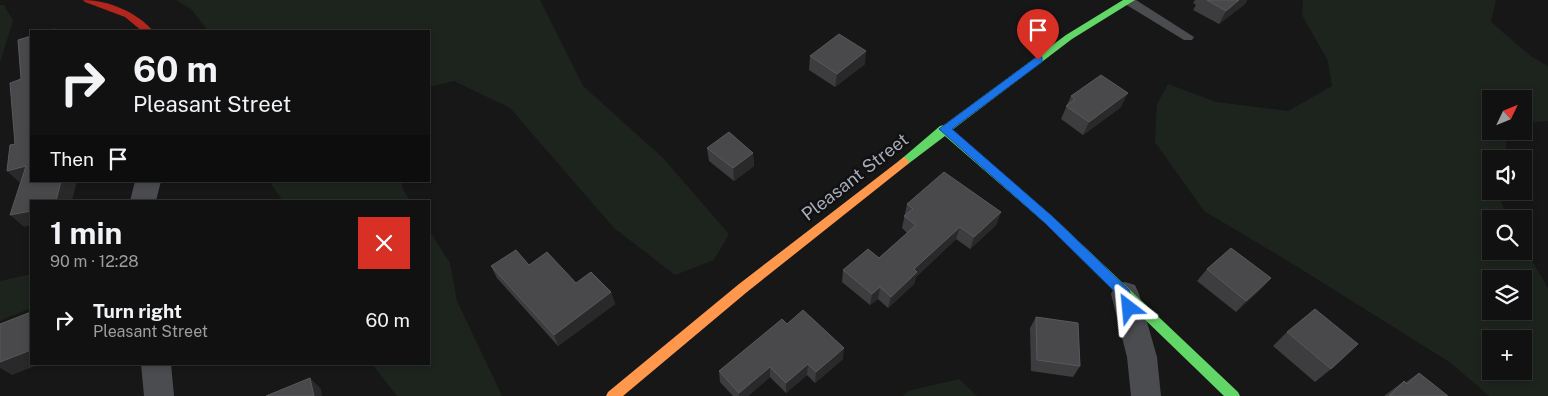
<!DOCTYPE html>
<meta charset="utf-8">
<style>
body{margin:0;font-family:"Public Sans",sans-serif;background:#1a1a1a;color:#f1f3f6;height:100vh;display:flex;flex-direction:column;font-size:19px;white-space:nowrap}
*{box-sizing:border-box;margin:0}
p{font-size:16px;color:#9c9d9f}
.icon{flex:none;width:28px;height:28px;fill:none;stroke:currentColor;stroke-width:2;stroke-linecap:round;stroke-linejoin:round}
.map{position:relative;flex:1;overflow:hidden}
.drawer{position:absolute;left:30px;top:200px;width:400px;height:165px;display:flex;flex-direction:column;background:#111;border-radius:0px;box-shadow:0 2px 8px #0003,0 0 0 1px #303131}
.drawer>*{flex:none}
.top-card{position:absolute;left:30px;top:30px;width:400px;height:152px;border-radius:0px;box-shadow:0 2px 8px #0003,0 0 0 1px #303131;background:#111;color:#f1f3f6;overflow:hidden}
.needle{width:32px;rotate:47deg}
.controls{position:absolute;left:1482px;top:90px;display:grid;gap:10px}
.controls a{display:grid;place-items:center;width:50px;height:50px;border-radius:0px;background:#111;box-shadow:0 2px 8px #0003,0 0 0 1px #303131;font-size:25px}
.pin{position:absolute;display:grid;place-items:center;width:42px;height:42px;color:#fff;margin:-51px -21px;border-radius:50% 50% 50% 0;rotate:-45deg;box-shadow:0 0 5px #0007}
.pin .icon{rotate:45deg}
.me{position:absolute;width:55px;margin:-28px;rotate:331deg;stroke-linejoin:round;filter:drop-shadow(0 0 4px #0008)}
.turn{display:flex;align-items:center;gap:18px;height:105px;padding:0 20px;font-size:22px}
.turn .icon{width:65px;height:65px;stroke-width:2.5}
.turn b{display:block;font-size:35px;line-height:42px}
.then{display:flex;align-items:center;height:48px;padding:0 20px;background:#0003;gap:10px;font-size:19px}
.round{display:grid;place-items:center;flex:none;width:52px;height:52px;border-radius:0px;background:#1a1a1a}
.summary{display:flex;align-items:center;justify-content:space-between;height:85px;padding:0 20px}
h1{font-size:30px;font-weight:700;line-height:38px}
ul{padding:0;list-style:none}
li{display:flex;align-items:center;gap:15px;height:70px;padding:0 20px}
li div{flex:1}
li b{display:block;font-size:19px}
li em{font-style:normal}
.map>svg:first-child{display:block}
.green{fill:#1d241e;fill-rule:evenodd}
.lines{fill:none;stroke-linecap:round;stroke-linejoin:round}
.lane{fill:#4b4c50;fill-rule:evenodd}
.street{fill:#4b4c50;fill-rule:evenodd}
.fast{fill:#63d668;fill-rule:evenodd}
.slow{fill:#ff974d;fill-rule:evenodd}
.jam{fill:#b3261e;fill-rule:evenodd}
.wall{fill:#3d3d3f}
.shaded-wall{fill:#29292a}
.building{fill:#49494c;stroke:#58595d}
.route{fill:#1a73e8;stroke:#114b97}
.labels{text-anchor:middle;stroke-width:5;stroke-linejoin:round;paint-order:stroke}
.street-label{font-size:18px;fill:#a8adb8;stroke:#111113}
</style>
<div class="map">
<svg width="1548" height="396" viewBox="0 0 1548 396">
<rect width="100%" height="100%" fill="#171717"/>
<g class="green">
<polygon points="176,0 540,0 583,86 663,158 729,234 714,260 675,275 614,228 510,108 454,81 429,87 429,31 208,31 191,9"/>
<path d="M 1303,0 L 1496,0 L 1491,22 L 1532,57 L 1548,66 L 1548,121 L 1524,123 L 1524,99 L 1491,99 L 1491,131 L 1507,131 L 1505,159 L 1491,159 L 1491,191 L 1497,191 L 1508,219 L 1491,219 L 1491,251 L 1524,251 L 1524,247 L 1548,288 L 1548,396 L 1489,396 L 1451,363 L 1288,261 L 1204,211 L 1155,142 L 1157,104 L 1168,84 L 1216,102 L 1288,111 L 1332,86 L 1328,61 L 1302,15 ZM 1491,279 L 1524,279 L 1524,311 L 1491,311 ZM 1491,339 L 1524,339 L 1524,371 L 1491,371 Z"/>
<polygon points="0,5 4,5 13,21 0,62"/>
<polygon points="269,181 402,181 402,188 410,201 283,201"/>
<polygon points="429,230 450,263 457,301 502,396 397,396 372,364 429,364"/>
<polygon points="31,274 31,308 0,321 0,281"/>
<polygon points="959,379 977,396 903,396 908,391"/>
</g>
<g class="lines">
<polygon class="lane" points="1124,0 1136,0 1194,37 1192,40 1184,40 1125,4"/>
<g class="street">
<polygon points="135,181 161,181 156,201 130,201"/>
<polygon points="1125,282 1135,285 1139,294 1157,357 1161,396 1131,396 1127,357 1111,294 1115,285"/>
<polygon points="141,364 171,364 174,396 144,396"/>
</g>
<polygon class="fast" points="1123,0 1135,0 1072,39 952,130 1053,217 1238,392 1240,396 1224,396 1045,223 945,136 908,164 904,165 899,161 940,126 944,125 1066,35"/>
<polygon class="slow" points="904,157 909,161 908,164 747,292 623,396 606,396 608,392 739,284"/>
<path class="jam" d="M 83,0 C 108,0 137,12 153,31 L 142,31 L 125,17 L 85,2 Z"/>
</g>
<g class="wall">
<polygon points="1195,0 1247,0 1245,4 1219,24 1193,10 1196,5 1193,3"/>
<polygon points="810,56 865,64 835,87 809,70"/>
<polygon points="1071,96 1121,107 1083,135 1061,119"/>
<polygon points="707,148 753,153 754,166 734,181 709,161"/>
<polygon points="907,204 1001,212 996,225 970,249 956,239 916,277 914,284 888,308 878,299 870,305 842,282 843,270 879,258 907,233 902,228"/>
<polygon points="529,265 576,283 611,292 615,304 558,346 497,278 491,266"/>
<polygon points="1207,269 1271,278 1260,290 1236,312 1197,281"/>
<polygon points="1036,317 1080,366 1073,377 1031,371 1030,328"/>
<polygon points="787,324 843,359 815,383 807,375 786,393 770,377 748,396 733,396 720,382 719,371"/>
<polygon points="1287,332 1331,369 1315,382 1273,346"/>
<polygon points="1419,373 1448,396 1384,396 1404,381 1406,382"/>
</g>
<g class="shaded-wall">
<polygon points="1239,0 1247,0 1245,4 1219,24 1226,11"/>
<polygon points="866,51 865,64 835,87 837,74"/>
<polygon points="1128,93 1121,107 1083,135 1089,122"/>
<polygon points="753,153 754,166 734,181 733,168"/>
<polygon points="26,166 20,183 7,171"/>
<polygon points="61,181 77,181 72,201 56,201"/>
<polygon points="31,211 31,225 24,227 10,215"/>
<polygon points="1001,212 996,225 970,249 974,237"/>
<polygon points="960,227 956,239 916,277 914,284 888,308 891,297 914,269"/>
<polygon points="1271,278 1260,290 1236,312 1246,301"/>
<polygon points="880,287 878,299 870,305 872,294"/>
<polygon points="611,292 615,304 558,346 554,335"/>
<polygon points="844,348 843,359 815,383 816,372"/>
<polygon points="31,350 31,364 40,364 12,375 0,368 0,362"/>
<polygon points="808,364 807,375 786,393 786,383"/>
<polygon points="770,367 770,377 748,396 739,396 739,393"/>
<polygon points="310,378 321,389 322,396 314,396"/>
</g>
<g class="building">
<polygon points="1207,0 1239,0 1226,11"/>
<polygon points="55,29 55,31 46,31"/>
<polygon points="839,34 866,51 837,74 810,56"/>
<polygon points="31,36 31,181 61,181 56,201 31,201 31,211 10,215 26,166 7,171 10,145 15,144 10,83 21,79 18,40"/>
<polygon points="1101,75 1128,93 1089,122 1066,106 1075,99 1071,96"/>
<polygon points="729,132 753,153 733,168 707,148"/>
<polygon points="944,172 1001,212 974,237 960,227 914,269 917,272 891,297 880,287 872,294 843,270 868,249 879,258 916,225 904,216 913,209 907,204"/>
<polygon points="1231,248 1271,278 1246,301 1207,269"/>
<polygon points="516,250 529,265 547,252 576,283 591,272 611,292 554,335 491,266"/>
<polygon points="1315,309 1358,344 1331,369 1287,332"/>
<polygon points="803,310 844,348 816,372 808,364 786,383 770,367 739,393 719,371 782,319 787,324"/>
<polygon points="31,312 31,350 0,362 0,324"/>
<polygon points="1036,317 1078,323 1080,366 1037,360"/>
<polygon points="1419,373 1448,396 1389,396 1404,381 1407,384"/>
<polygon points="310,378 314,396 266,396"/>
</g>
<polygon class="route" points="1038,56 1042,57 1042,62 952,129 1053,217 1129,290 1135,308 1134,311 1129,313 1125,311 1120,297 1045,223 939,129"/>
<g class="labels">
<g class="street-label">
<text transform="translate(855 177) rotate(-38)" y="6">Pleasant Street</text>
</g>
</g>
</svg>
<div class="controls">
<a><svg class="needle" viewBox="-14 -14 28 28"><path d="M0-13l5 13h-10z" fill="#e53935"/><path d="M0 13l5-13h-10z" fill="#9c9d9f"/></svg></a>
<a><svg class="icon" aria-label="sound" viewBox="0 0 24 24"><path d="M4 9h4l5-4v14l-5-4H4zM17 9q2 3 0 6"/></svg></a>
<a><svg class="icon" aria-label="search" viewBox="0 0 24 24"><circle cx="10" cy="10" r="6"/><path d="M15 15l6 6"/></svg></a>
<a><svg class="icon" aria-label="layers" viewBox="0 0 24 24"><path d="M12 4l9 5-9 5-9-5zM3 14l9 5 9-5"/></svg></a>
<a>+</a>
</div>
<div class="pin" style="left:1038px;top:60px;background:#d93025"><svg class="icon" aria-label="arrive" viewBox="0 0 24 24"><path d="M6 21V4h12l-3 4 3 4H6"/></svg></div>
<svg class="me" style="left:1129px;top:308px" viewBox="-20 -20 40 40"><path d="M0-17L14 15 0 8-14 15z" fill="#1a73e8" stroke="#fff" stroke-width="4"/></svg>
<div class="top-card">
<div class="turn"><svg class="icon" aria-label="right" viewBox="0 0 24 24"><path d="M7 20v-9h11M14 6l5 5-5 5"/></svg><div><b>60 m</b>Pleasant Street</div></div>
<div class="then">Then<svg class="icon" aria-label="arrive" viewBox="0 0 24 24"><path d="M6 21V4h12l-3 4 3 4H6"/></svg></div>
</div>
<section class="drawer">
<div class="summary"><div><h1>1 min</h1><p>90 m · 12:28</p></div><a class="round" style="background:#d93025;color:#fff"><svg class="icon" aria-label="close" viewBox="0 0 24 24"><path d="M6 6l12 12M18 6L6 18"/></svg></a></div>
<ul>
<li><svg class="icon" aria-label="right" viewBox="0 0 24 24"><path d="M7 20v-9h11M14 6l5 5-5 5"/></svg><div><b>Turn right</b><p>Pleasant Street</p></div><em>60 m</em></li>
</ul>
</section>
</div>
